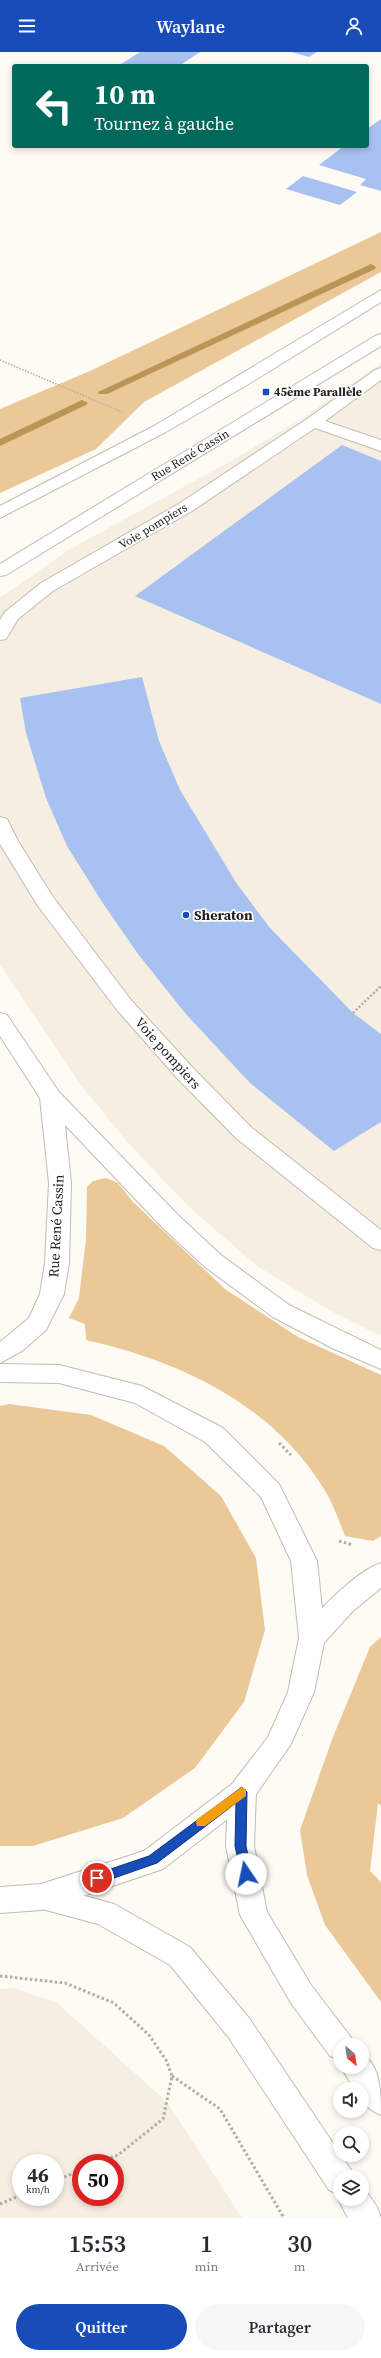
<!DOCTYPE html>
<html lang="fr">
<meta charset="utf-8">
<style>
body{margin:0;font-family:"Source Serif 4",serif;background:#f7f7f7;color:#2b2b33;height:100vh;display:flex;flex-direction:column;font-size:15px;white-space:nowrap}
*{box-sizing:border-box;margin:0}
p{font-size:13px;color:#7c7c81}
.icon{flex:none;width:22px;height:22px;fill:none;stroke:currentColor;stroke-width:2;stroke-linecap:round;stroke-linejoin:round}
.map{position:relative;height:2166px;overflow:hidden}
.sheet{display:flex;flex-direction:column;background:#fff;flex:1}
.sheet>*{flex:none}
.guide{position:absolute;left:12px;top:12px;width:357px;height:84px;border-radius:4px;box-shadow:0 2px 6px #0003;background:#00695c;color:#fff;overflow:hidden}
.needle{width:26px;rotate:151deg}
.controls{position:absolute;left:333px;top:1986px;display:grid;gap:8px}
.controls a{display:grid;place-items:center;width:36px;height:36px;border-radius:50%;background:#fff;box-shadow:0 2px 6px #0003;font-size:20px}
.speed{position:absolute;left:12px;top:2102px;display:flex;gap:8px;font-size:20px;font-weight:700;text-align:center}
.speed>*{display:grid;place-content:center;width:52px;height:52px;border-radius:50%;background:#fff;box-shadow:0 2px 6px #0003;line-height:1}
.speed small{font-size:10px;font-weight:400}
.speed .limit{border:6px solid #d22;background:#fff;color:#111}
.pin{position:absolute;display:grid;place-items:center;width:34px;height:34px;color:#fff;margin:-17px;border:2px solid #fff;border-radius:50%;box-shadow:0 1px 4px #0007}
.me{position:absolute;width:44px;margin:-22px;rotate:349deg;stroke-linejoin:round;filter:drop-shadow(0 0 3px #0008)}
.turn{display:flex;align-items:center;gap:14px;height:84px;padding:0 16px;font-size:18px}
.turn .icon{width:52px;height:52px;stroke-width:2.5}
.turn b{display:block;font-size:28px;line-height:34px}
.eta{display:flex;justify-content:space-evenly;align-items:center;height:68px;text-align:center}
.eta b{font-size:24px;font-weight:600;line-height:28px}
.primary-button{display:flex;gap:8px;margin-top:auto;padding:8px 16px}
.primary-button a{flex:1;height:46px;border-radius:24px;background:#184db9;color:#fff;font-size:16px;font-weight:600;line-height:46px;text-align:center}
.primary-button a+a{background:#f7f7f7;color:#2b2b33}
header{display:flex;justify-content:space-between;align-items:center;height:52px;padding:0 16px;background:#184db9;color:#fff;font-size:18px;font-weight:600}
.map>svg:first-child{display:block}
.built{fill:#f6eee1;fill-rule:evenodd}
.green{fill:#eac897}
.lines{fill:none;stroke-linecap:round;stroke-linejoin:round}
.stream{fill:#bb9457;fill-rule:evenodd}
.building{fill:#a7c1f0}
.service-casing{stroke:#c0bcb6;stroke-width:2}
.tertiary-casing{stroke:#c0bcb6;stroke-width:2}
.secondary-casing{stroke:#c0bcb6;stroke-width:2}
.primary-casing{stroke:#c0bcb6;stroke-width:2}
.path-far2{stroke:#b1ada9;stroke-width:1.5;stroke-dasharray:1.5 1.5;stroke-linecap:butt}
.path-far1{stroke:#b1ada9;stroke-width:2.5;stroke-dasharray:2 2;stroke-linecap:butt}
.path{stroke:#b1ada9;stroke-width:3;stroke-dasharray:2.5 2.5;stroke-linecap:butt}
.service{fill:#fff;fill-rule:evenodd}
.tertiary{fill:#fff;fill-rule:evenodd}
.secondary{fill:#fff;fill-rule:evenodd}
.primary{fill:#fff;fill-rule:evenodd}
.route{fill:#184db9;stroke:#103278}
.slow{fill:#f59e0b}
.poi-dot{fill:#184db9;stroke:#fff;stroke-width:1.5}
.labels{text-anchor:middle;stroke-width:3.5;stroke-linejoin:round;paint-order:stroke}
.far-poi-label{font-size:12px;font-weight:bold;fill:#1f1d1b;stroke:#fff;text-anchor:start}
.far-street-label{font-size:12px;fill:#1f1d1b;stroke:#fff}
.poi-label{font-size:14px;font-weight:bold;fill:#1f1d1b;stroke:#fff;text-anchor:start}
.street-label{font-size:14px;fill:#1f1d1b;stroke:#fff}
</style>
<header><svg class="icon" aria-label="menu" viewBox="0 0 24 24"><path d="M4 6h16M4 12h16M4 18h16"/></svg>Waylane<svg class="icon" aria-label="person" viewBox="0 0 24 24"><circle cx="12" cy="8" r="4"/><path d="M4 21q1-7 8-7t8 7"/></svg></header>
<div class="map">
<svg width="381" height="2166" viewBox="0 0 381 2166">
<rect width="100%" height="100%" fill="#fefaf4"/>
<g class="built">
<polygon points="381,311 381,1284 327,1257 257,1214 189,1155 129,1092 80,1032 0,913 0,546 70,497 231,409 303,366"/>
<path d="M 14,1936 L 57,1951 L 167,2050 L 242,2166 L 0,2166 L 0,1937 ZM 21,2111 L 55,2111 L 55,2145 L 21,2145 ZM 81,2111 L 115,2111 L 115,2145 L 81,2145 Z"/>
</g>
<g class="green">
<polygon points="381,180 381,220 144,350 96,397 0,441 0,357 90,319"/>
<path d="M 106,1126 L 118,1131 L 133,1150 L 225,1237 L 298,1285 L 381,1323 L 381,1484 L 373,1489 L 345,1484 C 339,1469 333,1451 324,1437 C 272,1352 180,1309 86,1288 L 85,1272 L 69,1266 L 79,1246 L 86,1187 L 87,1135 L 93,1129 Z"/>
<polygon points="9,1352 91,1363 164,1394 221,1444 256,1506 265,1578 244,1650 195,1716 123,1766 33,1794 0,1794 0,1354"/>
<polygon points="381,1585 381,1754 378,1751 370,1819 381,1830 381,1950 325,1873 307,1823 300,1778 333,1685 370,1595"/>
</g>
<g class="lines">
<g class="stream">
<polygon points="371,212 376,215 375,217 107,342 99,342 98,340"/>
<polygon points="82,348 88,351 86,353 0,394 0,387"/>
</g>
</g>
<g class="building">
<polygon points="140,0 200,0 179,14 118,14"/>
<polygon points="291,0 317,0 309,5"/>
<polygon points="381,67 381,139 360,133 366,127 319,113 344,94 367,94 367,77"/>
<polygon points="303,124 357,140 340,153 286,137"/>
<polygon points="342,393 381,409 381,652 135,544"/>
<polygon points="142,625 159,689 180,738 237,832 270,876 353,961 381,982 381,1070 334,1099 250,1031 185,961 138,902 102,850 67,794 46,746 26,681 20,646"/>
</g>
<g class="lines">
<g class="service-casing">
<g id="service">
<polygon points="381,238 381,250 247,333 166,380 0,466 0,454 154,374"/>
<polygon points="381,316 381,328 325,369 381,388 381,399 315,376 192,459 53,539 18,567 6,587 0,588 0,568 5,560 41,531 180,451 307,367 375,318"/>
<polygon points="0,765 7,767 18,789 53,845 131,948 193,1016 252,1076 381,1178 381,1198 373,1196 236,1086 177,1026 117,958 38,854 0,792"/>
</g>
</g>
<g class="tertiary-casing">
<g id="tertiary">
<polygon points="381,282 381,294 6,523 0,524 0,512 375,284"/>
<polygon points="0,961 7,963 59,1040 179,1164 221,1203 289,1253 381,1298 381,1317 332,1296 273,1265 205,1215 163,1176 65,1073 71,1131 69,1211 64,1242 46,1278 22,1299 0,1311 0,1290 29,1266 40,1242 45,1211 49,1131 40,1046 0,984"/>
<path d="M 381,1511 L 381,1536 L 353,1559 L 321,1594 L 312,1597 L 303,1594 L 299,1586 C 310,1564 358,1518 381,1511 Z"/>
</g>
</g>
<g class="secondary-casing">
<g id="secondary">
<polygon points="242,1728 252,1732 256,1740 254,1794 267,1860 311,1933 350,1984 354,1993 340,1993 340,2008 330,2004 291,1951 240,1863 226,1794 228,1740 232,1732"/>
<polygon points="41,1832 114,1852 190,1895 249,1966 351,2118 354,2125 340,2125 340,2147 362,2147 362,2136 364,2136 377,2155 381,2166 348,2166 338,2147 340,2143 329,2138 229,1986 170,1913 98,1872 31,1854 27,1845 31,1836"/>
<path d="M 362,2003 C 381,2012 381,2043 381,2063 C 368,2058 362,2051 362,2037 L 354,2037 L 341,2015 L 362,2015 Z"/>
</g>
</g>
<g class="primary-casing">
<polygon id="primary" points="0,1312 59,1313 142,1334 223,1376 279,1432 317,1509 325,1586 314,1640 291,1692 252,1748 163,1817 41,1858 0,1861 0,1835 41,1832 144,1799 232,1732 268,1685 288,1640 299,1586 291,1509 261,1445 205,1390 135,1351 59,1331 0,1330"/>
</g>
<polyline class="path-far2" points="0,308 122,360"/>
<polyline class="path-far1" points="353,961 381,934"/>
<g class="path">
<polyline points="279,1391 291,1403"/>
<polyline points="339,1489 353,1493"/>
<polyline points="0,1924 65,1931 114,1951 149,1983 166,2008 172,2024 163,2067 118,2103 98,2111"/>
<polyline points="172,2024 220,2057 284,2166"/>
<polyline points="55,2129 81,2118"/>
<polyline points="0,2152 21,2143"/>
</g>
<use href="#service" class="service"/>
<use href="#tertiary" class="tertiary"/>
<use href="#secondary" class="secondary"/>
<use href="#primary" class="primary"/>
</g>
<polygon class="route" points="242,1735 247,1740 246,1794 252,1822 250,1825 242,1825 235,1794 236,1751 157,1811 97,1832 93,1830 91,1826 93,1823 149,1804"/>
<polygon class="slow" points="242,1735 246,1737 246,1744 205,1774 197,1774 196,1771 197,1767"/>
<g class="poi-dot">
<rect x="262" y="336" width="8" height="8" rx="2"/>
<circle cx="186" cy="863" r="4"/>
</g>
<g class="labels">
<g class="far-poi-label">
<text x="274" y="344">45ème Parallèle</text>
</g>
<g class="far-street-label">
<text transform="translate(190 403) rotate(-31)" y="4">Rue René Cassin</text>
<text transform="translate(153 474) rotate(-31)" y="4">Voie pompiers</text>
</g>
<g class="poi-label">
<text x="194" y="868">Sheraton</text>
</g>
<g class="street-label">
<text transform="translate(168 1001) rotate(48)" y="5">Voie pompiers</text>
<text transform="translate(56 1174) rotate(-87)" y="5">Rue René Cassin</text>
</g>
</g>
</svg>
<div class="controls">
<a><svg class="needle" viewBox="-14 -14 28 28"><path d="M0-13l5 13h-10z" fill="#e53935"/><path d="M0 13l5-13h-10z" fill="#7c7c81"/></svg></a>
<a><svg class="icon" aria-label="sound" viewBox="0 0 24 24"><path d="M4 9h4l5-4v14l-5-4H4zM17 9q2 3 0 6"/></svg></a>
<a><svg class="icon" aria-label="search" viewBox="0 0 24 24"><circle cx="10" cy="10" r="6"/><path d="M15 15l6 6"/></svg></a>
<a><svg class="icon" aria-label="layers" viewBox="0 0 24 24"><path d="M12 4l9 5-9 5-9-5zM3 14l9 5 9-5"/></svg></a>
</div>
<div class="speed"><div>46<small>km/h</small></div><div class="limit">50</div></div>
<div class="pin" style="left:97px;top:1826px;background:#d93025"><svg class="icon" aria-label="arrive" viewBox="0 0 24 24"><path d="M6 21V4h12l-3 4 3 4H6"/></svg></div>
<svg class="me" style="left:246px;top:1822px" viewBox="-20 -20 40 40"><circle r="19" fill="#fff"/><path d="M0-13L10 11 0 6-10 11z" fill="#184db9"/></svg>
<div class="guide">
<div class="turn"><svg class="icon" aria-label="left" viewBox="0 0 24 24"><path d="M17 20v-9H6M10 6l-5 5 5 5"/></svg><div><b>10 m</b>Tournez à gauche</div></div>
</div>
</div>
<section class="sheet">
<div class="eta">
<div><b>15:53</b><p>Arrivée</p></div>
<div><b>1</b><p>min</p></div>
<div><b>30</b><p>m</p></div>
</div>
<div class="primary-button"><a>Quitter</a><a>Partager</a></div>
</section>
